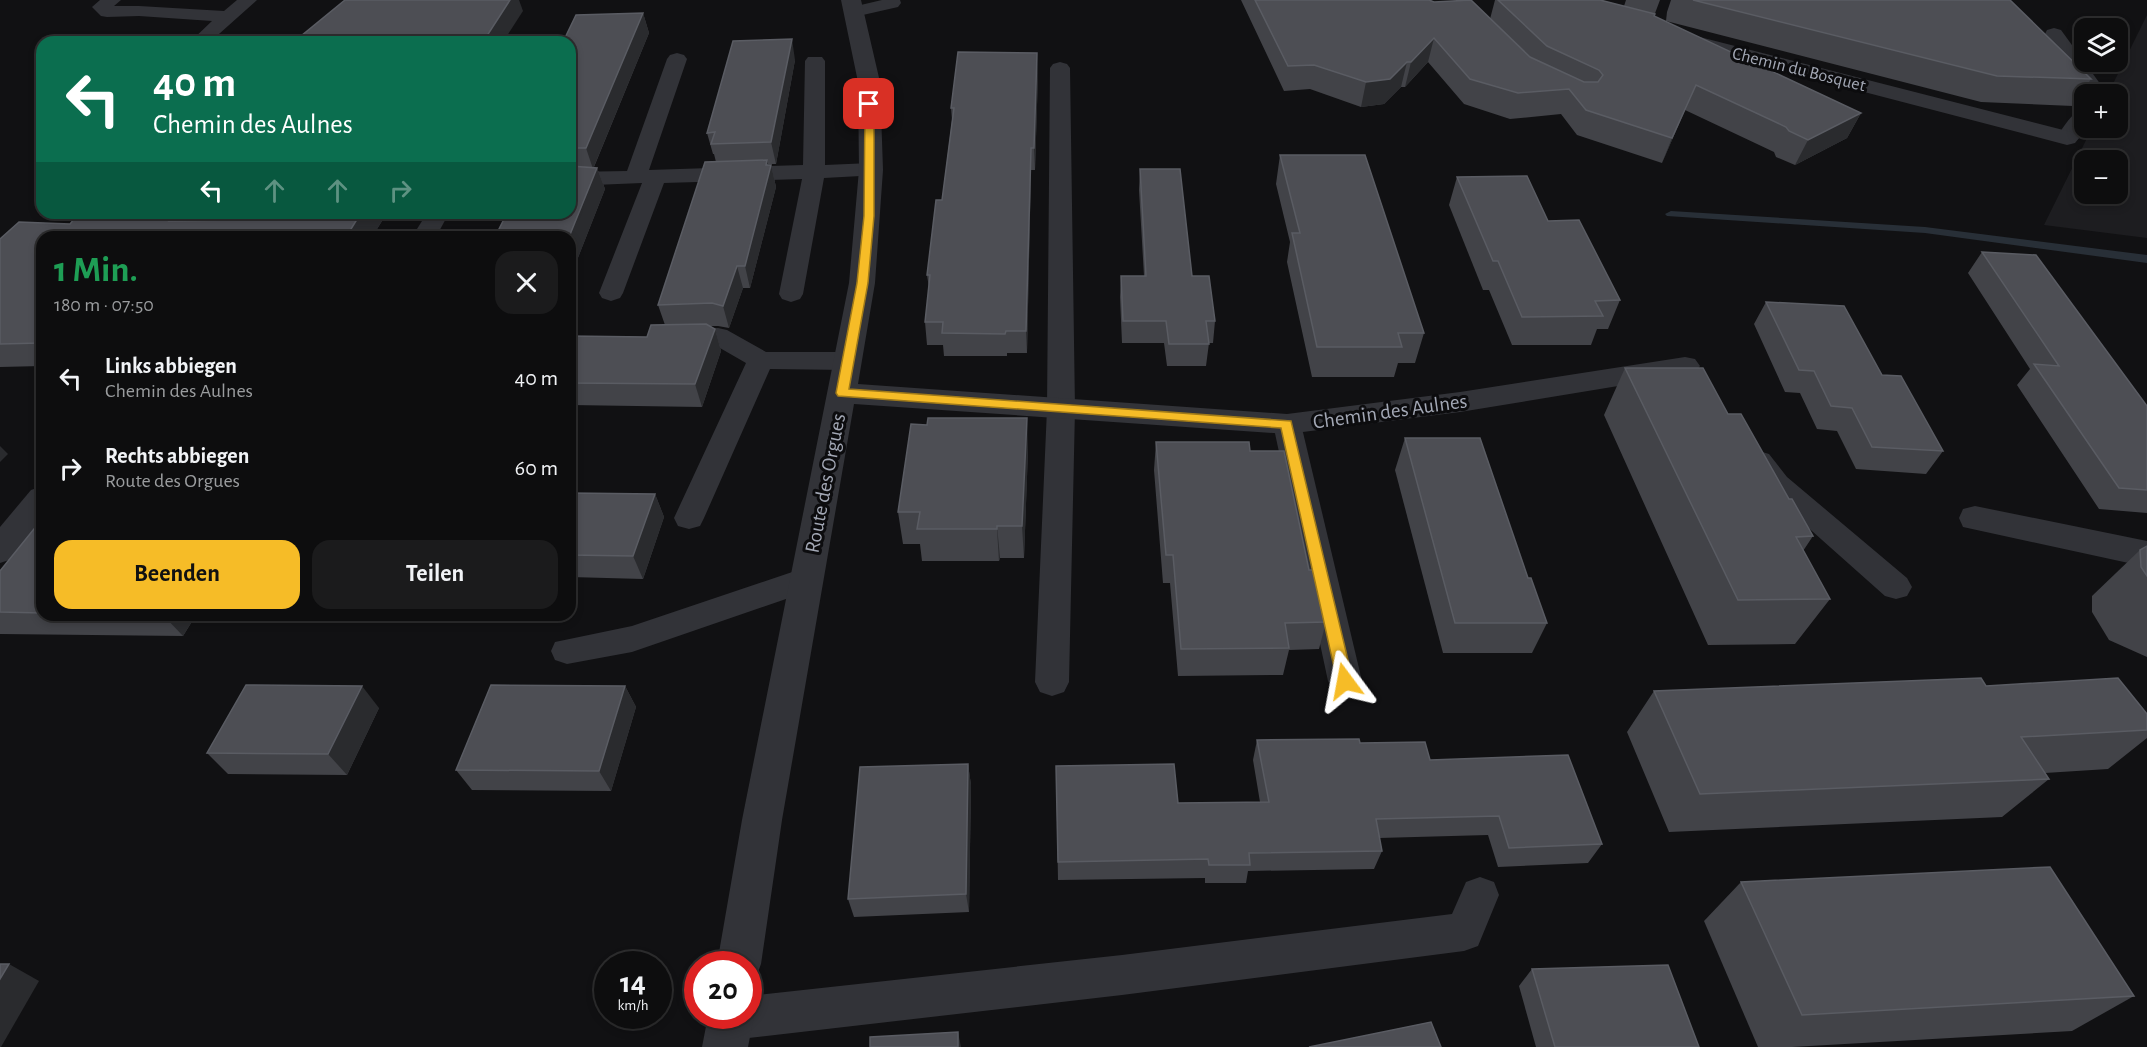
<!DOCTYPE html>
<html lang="de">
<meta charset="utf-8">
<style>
body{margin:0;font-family:"Alegreya Sans",sans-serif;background:#1b1b1c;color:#f1f3f6;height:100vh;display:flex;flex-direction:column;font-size:22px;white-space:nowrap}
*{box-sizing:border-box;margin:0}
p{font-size:20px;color:#9a9c9e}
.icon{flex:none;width:33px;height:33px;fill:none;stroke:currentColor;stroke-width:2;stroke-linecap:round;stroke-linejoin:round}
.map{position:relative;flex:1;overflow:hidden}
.panel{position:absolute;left:36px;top:231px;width:540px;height:390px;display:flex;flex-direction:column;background:#0d0d0e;border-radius:18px;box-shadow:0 3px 9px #0003,0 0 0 2px #2d2d2e}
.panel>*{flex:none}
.top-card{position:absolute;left:36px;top:36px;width:540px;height:183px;border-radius:18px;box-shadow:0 3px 9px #0003,0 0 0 2px #2d2d2e;background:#0b6e4f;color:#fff;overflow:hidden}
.buttons{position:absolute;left:2074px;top:18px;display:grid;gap:12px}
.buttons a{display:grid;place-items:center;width:54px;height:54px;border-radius:12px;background:#0d0d0e;box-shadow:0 3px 9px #0003,0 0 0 2px #2d2d2e;font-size:30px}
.speed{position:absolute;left:594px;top:951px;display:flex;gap:12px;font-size:30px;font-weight:700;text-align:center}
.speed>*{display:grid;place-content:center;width:78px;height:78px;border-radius:50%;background:#0d0d0e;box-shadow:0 3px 9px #0003,0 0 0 2px #2d2d2e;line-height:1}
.speed small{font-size:15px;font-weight:400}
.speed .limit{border:9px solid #d22;background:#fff;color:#111}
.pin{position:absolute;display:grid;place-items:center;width:51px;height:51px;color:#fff;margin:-26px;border-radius:12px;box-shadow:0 3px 9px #0006}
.me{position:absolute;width:66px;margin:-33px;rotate:347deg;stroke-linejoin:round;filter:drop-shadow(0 0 4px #0008)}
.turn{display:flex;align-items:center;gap:21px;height:126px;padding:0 18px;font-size:27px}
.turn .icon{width:78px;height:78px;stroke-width:2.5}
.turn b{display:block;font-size:42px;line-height:51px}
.lanes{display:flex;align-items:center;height:57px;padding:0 18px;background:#0003;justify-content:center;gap:30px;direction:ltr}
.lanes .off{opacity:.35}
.round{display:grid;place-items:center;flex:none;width:63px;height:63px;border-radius:18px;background:#1b1b1c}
.headline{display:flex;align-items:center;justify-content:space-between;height:102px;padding:0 18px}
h1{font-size:36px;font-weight:600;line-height:45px;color:#1e9e55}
.button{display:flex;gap:12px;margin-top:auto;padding:12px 18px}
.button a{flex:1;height:69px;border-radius:18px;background:#f6bc27;color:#111;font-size:24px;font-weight:600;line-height:69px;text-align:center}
.button a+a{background:#1b1b1c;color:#f1f3f6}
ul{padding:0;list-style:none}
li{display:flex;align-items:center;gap:18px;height:90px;padding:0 18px}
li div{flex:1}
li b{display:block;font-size:22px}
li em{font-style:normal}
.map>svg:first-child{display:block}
.built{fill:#1d1d20;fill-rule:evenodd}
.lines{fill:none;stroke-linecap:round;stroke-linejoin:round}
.stream{fill:#282f37;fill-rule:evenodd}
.lane{fill:#323338;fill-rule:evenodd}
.street{fill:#323338;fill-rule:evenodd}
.wall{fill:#424348}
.shaded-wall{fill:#2a2b2e}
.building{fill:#4d4e54;stroke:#5a5c63;stroke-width:1.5}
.route{fill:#f6bc27;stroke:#a07a19;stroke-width:1.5}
.labels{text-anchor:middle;stroke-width:6;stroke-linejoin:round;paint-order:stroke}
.far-street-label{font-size:18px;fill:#a2a7b4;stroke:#0c0c0e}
.street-label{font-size:21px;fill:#a2a7b4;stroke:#0c0c0e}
</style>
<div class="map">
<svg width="2147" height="1047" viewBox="0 0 2147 1047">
<rect width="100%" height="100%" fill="#111113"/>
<path class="built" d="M 2147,15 L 2147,238 L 2044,225 L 2092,128 L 2118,128 L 2118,94 L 2108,94 ZM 2085,160 L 2118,160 L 2118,194 L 2085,194 Z"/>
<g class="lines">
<polygon class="stream" points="1671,211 1925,227 2147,255 2147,263 1925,233 1667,216 1665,214"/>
<g class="lane">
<polygon points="100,0 121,0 114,6 139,6 224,11 237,0 257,0 210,42 190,42 212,21 139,16 107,17 101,16 92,7"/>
<polygon points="882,0 900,0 901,3 898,7 854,17 848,16 845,12 848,8"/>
<polygon points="2054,28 2061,30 2101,85 2104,89 2102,94 2085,94 2085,98 2082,94 2084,89 2045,34 2047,30"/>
<polygon points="677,53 684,55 687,59 649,170 803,165 805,61 808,57 822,57 825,61 825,165 871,163 879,165 882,170 879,175 824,178 803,294 800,299 791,302 782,299 779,294 802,179 664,183 623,293 620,298 611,301 602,298 599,293 642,183 570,186 570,172 627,171 667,59 670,55"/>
<polygon points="1060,62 1067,64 1070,68 1075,409 1069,682 1064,692 1052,696 1040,692 1035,682 1047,409 1050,68 1053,64"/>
<path d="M 2085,108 C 2085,125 2084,149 2060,142 L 2056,138 C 2064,127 2072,111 2085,108 Z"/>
<polygon points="427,213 449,213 436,237 412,237"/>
<polygon points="718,328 727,330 766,352 848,352 857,355 861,361 857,367 848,370 770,369 704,518 700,526 689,529 678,526 674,518 746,363 713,344 678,345 669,343 665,337 669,331"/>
<polygon points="1287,414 1297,417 1301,424 1362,681 1357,691 1345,695 1333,691 1328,681 1273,424 1277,417"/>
<polygon points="1759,451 1769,454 1787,477 1907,578 1912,587 1907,596 1896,599 1885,596 1767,491 1745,461 1749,454"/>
<polygon points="807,567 818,570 823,579 818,588 632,652 567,664 555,660 551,651 555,642 632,626"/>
<polygon points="1480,877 1494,882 1499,895 1478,946 1464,951 1122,995 731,1040 716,1034 710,1019 712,1016 748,1016 748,996 1122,955 1452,914 1466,882"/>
</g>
<g class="street">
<polygon points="841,0 861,0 880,82 883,170 875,283 858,384 1287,414 1460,392 1685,357 1695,359 1700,366 1695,373 1685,375 1460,412 1287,434 854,404 782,820 761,964 755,980 748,982 748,964 717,964 742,820 849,283 859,170 858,82"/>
<polygon points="1684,33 2075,133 2079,138 2075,143 2067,145 1677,43 1674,39 1677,35"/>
<polygon points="252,213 278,213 260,237 234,237"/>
<polygon points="42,486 42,521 12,559 0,563 0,527 31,490"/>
<polygon points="1975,506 2147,541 2147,567 1963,527 1959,518 1963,509"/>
<polygon points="748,1003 754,1016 748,1047 702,1047 708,1016 748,1016"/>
</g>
</g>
<g class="wall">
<polygon points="1241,0 1429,0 1490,19 1495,0 1600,0 1624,6 1626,0 1660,0 1654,16 1861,113 1847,138 1795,165 1776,157 1774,152 1685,110 1662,163 1577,135 1561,114 1510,119 1464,104 1428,62 1405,87 1401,87 1384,104 1361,107 1310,89 1284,91"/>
<polygon points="1671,0 2010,0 2091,79 2073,106 1981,102 1666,21 1667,12"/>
<polygon points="643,13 649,33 594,167 597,168 605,189 570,278 570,42"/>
<polygon points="795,60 776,164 768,164 768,165 771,165 776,187 750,288 743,288 729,328 718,326 710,326 715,329 721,351 702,407 570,405 570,336 647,337 665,325 658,305 716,162 714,154 713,154 707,133"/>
<polygon points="1038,73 1035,170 1031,170 1027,353 1007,353 1007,356 944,356 943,345 927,345 925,322 929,288 927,275 942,200 952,120 951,108"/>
<polygon points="1280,155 1424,333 1415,363 1398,363 1394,377 1312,377 1287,262 1290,242 1276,184"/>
<polygon points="1140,169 1215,321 1213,343 1209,343 1206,366 1167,366 1164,343 1122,343 1120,297 1121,276 1144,276 1139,190"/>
<polygon points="1457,177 1548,221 1620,300 1608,329 1597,329 1591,345 1512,345 1489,290 1483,290 1449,205"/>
<polygon points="79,213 204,213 199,221 302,219 306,213 399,213 394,221 382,221 372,237 42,237 42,366 0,367 0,239 70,224"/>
<polygon points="1982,252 2147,406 2147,513 2099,509 2017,385 2030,369 1968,273"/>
<polygon points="1766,302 1882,375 1943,451 1926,474 1856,469 1837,431 1817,429 1800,393 1785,392 1754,324"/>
<polygon points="1625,368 1728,414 1789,499 1813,536 1803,551 1830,599 1795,644 1708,645 1604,415"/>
<polygon points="1405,438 1528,578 1547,623 1532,653 1443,653 1395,470"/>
<polygon points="1156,442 1250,451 1309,570 1326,622 1319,649 1289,650 1283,675 1178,676 1170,583 1163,583 1154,470"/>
<polygon points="1028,450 1024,558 1000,558 999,561 922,561 920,544 903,544 898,512"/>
<polygon points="570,493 655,494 664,517 643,579 570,577"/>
<polygon points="42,519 42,615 196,615 183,636 0,634 0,571"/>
<polygon points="2147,546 2147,657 2109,640 2092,612 2092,596 2140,550"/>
<polygon points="625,686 636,707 611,791 472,790 456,770"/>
<polygon points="1986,686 2147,714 2147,738 2108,769 2045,773 2049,779 2002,817 1669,832 1627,732 1654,691"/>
<polygon points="379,708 347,775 228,774 207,753"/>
<polygon points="1257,740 1360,743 1430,760 1602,844 1588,863 1498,867 1488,835 1379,838 1382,851 1374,869 1248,871 1246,883 1205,883 1205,878 1058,880 1056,766 1178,803 1260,802 1253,760"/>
<polygon points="968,764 971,785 969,912 854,917 848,899"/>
<polygon points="1741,882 2134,996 2072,1031 1792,1047 1758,1047 1704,921"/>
<polygon points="1532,969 1699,1047 1536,1047 1519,986"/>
</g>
<g class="shaded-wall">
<polygon points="510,0 519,0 523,11 503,42 483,42"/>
<polygon points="643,13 649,33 593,169 586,148"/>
<polygon points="1434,38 1428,62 1405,87 1411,62"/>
<polygon points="792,39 795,60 776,164 771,142"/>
<polygon points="1037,53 1038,73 1035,170 1034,148"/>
<polygon points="1407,62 1401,87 1384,104 1361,107 1366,82"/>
<polygon points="1696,85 1685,110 1662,163 1672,138"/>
<polygon points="1861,113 1847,138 1795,165 1808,140"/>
<polygon points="1031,148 1031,170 1027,353 1026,331"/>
<polygon points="767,160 769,170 771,165 776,187 750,288 745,266"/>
<polygon points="597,168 605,189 570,278 570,237 569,237"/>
<polygon points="175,213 204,213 188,237 169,221"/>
<polygon points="361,213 377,213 382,221 372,237 346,237"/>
<polygon points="390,213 399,213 394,221"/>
<polygon points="737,266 743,288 729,328 723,306"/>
<polygon points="715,329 721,351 702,407 695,384"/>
<polygon points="1027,418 1028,450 1024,558 1022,526"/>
<polygon points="0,446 8,454 0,462"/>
<polygon points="655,494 664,517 643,579 633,556"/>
<polygon points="997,526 1000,558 999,561 997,529"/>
<polygon points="163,615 196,615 183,636"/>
<polygon points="362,686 379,708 347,775 328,754"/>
<polygon points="625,686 636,707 611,791 599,771"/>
<polygon points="968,764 971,785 969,912 966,894"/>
<polygon points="9,964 39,981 1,1047 0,1047 0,979"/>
<polygon points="958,1032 961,1047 958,1047"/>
</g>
<g class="building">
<polygon points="345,0 510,0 483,42 309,42 295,41"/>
<polygon points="1255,0 1429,0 1434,2 1471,0 1530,57 1584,82 1598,82 1603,75 1599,70 1547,46 1498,0 1600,0 1655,14 1654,16 1861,113 1808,140 1789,131 1786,127 1696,85 1672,138 1586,110 1569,89 1518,93 1470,79 1434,38 1411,62 1407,62 1390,79 1366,82 1314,65 1288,66"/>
<polygon points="1693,0 2010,0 2091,79 1997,76"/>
<polygon points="643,13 586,148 570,148 570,42 563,42 576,15"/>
<polygon points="792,39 771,142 711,144 715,132 707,133 733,41"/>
<polygon points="958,52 1037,53 1034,148 1031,148 1026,331 1006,331 1005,334 942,333 943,322 925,322 930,275 927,275 936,200 942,200 954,108 951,108"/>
<polygon points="1280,155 1365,155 1424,333 1398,333 1402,347 1317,347 1292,233 1300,233"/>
<polygon points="767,160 766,165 771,165 745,266 737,266 723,306 712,303 658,305 705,162"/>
<polygon points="570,166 597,168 569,237 495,237 507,213 570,213"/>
<polygon points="1140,169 1180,169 1192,276 1209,276 1215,321 1206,321 1209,344 1169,344 1166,321 1123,321 1121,276 1146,276"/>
<polygon points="1527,176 1548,221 1579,220 1620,300 1595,301 1603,316 1522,317 1498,261 1493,261 1457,177"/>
<polygon points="79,213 175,213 169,221 302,219 306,213 361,213 346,237 42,237 42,342 41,343 0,344 0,239 19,222 70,224"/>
<polygon points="1982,252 2036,255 2147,406 2147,490 2119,488 2034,364 2059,366"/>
<polygon points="1766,302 1844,306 1882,375 1901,376 1943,451 1872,447 1852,408 1831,406 1814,371 1799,370"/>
<polygon points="706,324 715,329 695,384 570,383 570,336 647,337 651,325"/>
<polygon points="1625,368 1703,368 1728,414 1741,414 1789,499 1792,499 1813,536 1796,537 1830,599 1738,600"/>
<polygon points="928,418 1027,418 1022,526 997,526 997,529 917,529 920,512 898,512 911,424 927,425"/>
<polygon points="1405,438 1480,438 1528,578 1531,578 1547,623 1455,623"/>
<polygon points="1156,442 1249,442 1250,451 1284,451 1309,570 1314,570 1326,622 1285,623 1289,648 1181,649 1173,555 1166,555"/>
<polygon points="570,493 655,494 633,556 570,555"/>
<polygon points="42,519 42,613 0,612 0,571"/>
<polygon points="2147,546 2147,576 2141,567 2140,550"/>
<polygon points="1981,678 1986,686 2118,678 2147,714 2147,730 2021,737 2049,779 1700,794 1654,691"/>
<polygon points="246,685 362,686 328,754 207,753"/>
<polygon points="491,685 625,686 599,771 456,770"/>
<polygon points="1359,739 1360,743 1425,742 1430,760 1568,755 1602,844 1509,848 1499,816 1376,819 1382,851 1249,853 1250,865 1209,865 1208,859 1058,862 1056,766 1174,764 1178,803 1269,802 1257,740"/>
<polygon points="968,764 966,894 848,899 860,767"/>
<polygon points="2050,867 2134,996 1802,1015 1741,882"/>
<polygon points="0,964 9,964 0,979"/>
<polygon points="1668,965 1699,1047 1555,1047 1532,969"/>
<polygon points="1431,1022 1441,1047 1309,1047"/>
<polygon points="958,1032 958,1047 870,1047 870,1037"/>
</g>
<polygon class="route" points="869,101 874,104 874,216 868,283 849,389 1291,421 1353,681 1350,686 1345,687 1340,686 1337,681 1281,428 838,396 836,393 857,283 864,216 865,104"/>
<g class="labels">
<g class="far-street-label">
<text transform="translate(1799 69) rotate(14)" y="6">Chemin du Bosquet</text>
</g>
<g class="street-label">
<text transform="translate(1390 411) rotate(-8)" y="7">Chemin des Aulnes</text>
<text transform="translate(825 483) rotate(-79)" y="7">Route des Orgues</text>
</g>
</g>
</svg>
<div class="buttons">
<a><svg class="icon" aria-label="layers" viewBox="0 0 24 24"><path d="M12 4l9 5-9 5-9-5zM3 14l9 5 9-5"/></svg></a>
<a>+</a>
<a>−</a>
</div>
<div class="speed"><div>14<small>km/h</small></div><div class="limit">20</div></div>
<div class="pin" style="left:869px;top:104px;background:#d93025"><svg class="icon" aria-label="arrive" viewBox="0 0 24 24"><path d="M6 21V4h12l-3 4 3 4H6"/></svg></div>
<svg class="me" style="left:1345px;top:681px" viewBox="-20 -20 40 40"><path d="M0-17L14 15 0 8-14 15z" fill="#f6bc27" stroke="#fff" stroke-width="4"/></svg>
<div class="top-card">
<div class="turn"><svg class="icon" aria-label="left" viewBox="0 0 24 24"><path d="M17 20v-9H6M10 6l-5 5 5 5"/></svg><div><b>40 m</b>Chemin des Aulnes</div></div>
<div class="lanes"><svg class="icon" aria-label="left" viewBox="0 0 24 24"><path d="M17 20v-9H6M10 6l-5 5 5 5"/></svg><svg class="icon off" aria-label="ahead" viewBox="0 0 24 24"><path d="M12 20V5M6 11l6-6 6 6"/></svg><svg class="icon off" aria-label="ahead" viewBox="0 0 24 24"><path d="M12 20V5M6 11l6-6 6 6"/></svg><svg class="icon off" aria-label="right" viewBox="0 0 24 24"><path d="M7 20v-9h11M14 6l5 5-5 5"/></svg></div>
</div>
<section class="panel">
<div class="headline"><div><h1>1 Min.</h1><p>180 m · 07:50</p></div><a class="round"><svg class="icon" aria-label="close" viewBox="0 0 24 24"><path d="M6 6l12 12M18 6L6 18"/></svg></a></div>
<ul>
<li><svg class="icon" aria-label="left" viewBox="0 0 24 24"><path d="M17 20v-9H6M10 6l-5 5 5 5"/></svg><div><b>Links abbiegen</b><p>Chemin des Aulnes</p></div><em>40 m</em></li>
<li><svg class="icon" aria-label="right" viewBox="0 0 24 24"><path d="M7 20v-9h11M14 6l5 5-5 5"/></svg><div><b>Rechts abbiegen</b><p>Route des Orgues</p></div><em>60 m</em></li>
</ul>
<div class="button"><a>Beenden</a><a>Teilen</a></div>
</section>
</div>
